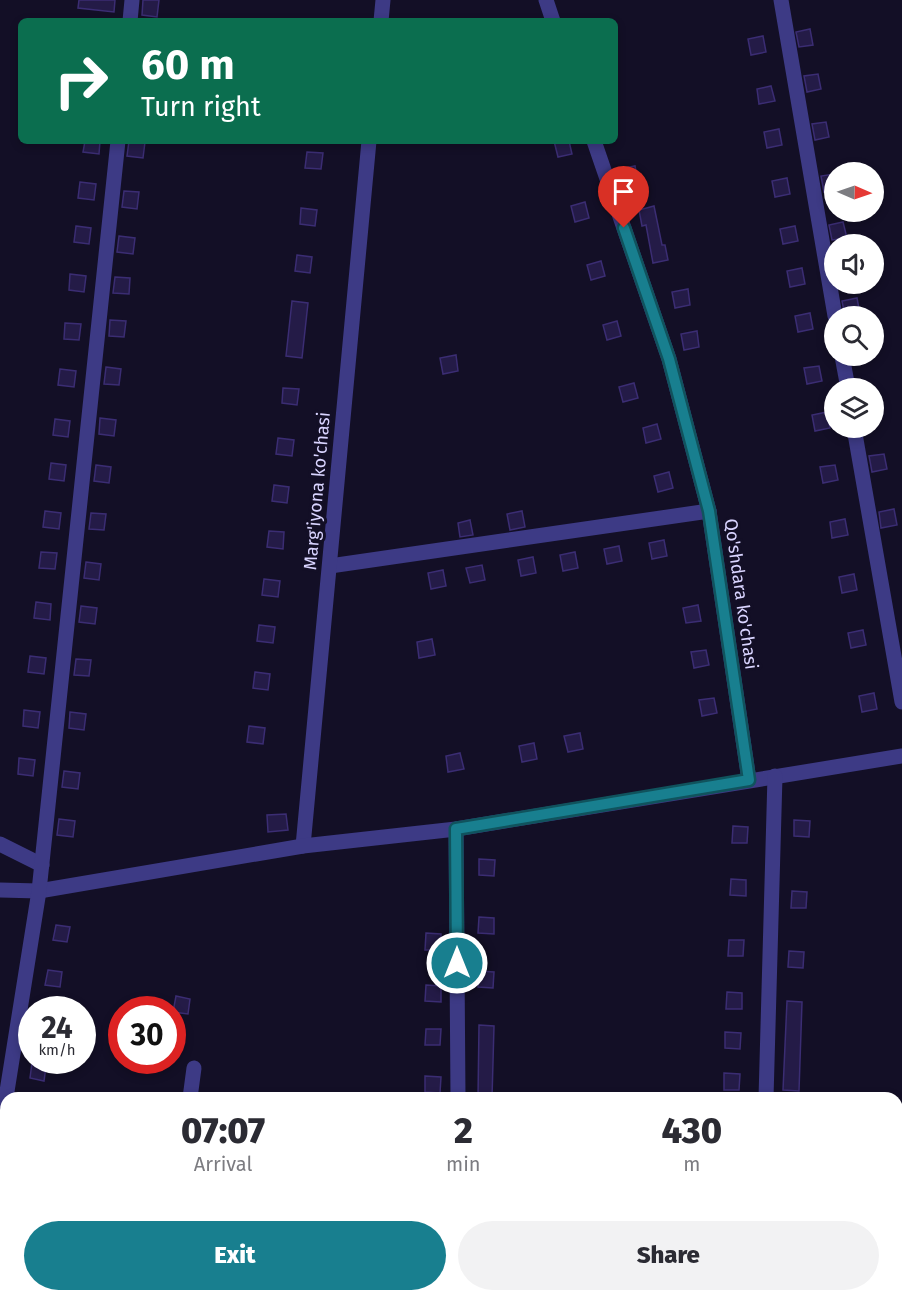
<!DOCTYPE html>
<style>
body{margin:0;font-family:"Fira Sans",sans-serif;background:#f2f2f3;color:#2b2b33;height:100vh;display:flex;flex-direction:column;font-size:22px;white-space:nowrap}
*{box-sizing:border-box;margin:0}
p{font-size:20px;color:#7c7c81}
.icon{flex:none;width:33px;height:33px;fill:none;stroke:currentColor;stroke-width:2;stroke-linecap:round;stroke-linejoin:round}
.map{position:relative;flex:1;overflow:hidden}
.drawer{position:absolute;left:0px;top:1092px;width:903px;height:210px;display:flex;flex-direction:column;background:#fff;border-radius:18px 18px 0 0;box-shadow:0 3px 9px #0003}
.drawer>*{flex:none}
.guide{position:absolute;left:18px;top:18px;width:600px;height:126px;border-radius:9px;box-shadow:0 3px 9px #0003;background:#0b6e4f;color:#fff;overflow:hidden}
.needle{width:39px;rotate:92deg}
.buttons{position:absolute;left:824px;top:162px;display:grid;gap:12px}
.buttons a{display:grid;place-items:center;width:60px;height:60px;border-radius:50%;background:#fff;box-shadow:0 3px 9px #0003;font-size:30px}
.speed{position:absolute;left:18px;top:996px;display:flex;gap:12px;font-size:30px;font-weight:700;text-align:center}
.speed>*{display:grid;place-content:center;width:78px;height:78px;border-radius:50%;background:#fff;box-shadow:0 3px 9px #0003;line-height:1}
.speed small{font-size:15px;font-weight:400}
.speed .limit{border:9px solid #d22;background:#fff;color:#111}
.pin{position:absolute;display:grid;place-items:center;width:51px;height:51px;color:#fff;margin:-62px -26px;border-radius:50% 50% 50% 0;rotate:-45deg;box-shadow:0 0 6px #0007}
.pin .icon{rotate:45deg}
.me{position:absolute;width:66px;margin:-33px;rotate:0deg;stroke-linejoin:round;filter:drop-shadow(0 0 4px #0008)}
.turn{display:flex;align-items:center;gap:21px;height:126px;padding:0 24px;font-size:27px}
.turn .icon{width:78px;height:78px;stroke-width:2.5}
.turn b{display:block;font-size:42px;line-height:51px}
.eta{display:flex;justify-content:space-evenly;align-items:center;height:102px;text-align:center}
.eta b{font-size:36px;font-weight:800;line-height:42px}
.cta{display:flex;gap:12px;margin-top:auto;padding:12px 24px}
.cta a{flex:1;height:69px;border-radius:36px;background:#187f8f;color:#fff;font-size:24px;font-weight:800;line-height:69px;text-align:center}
.cta a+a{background:#f2f2f3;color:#2b2b33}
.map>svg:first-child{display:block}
.building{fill:#241b47;stroke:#3b2d73;stroke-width:1.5}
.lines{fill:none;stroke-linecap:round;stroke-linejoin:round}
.minor{stroke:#3d3a85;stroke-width:15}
.route-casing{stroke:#10535d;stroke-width:15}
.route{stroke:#187f8f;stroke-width:10}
.labels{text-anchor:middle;stroke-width:6;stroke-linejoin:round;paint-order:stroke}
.street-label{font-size:18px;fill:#d9d4ff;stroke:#130f26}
</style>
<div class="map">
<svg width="902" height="1302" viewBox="0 0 902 1302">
<rect width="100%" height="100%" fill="#130f26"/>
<g class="building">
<polygon points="79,0 115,0 114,12 78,8"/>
<polygon points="143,0 159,0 157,17 142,15"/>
<polygon points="810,29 813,45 799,47 796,32"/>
<polygon points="763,36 766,52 751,55 748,39"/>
<polygon points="818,74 821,89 807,92 804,76"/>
<polygon points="771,86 775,101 759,104 757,89"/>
<polygon points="826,122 829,137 815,140 812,124"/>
<polygon points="779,129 782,145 767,148 764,132"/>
<polygon points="85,141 100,141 99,154 83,152"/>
<polygon points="129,141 145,142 143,158 127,156"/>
<polygon points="554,141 569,141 572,154 558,157"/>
<polygon points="307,152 323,153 321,169 305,168"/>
<polygon points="635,166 638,181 623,184 620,169"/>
<polygon points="834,174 834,190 824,192 821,176"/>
<polygon points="787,178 790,194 775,197 772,181"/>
<polygon points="80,182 96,184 94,200 78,198"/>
<polygon points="124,191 139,192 137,209 122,207"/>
<polygon points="585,202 589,218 575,222 571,206"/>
<polygon points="654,206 662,245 665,245 668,260 653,263 646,225 642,226 639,210"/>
<polygon points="301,208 317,210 315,226 300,224"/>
<polygon points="843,222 847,238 832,240 829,225"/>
<polygon points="76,226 91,228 89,244 74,242"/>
<polygon points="795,226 798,241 783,244 780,229"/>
<polygon points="119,236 135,238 133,254 117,252"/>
<polygon points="297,255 312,257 310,273 295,271"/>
<polygon points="601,261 605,276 591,280 587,265"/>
<polygon points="802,268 805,284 790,287 787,271"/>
<polygon points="70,274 86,276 84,292 69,290"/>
<polygon points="115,277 130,278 129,294 113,293"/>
<polygon points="688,289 690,305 675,308 672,292"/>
<polygon points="857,298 860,314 845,316 842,301"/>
<polygon points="292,301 308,303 302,358 286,356"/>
<polygon points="810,313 813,329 798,332 795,316"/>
<polygon points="110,320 126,321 124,337 109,336"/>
<polygon points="617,321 621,336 607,340 603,325"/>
<polygon points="65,323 81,324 79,340 64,339"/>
<polygon points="697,331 699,347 684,350 681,334"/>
<polygon points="456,355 458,371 443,374 440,358"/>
<polygon points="819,366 822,381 807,384 804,368"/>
<polygon points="106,367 121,369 119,385 104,384"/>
<polygon points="60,369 76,371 74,387 58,385"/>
<polygon points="634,383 638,398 623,402 619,387"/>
<polygon points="283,388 299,389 297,405 282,403"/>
<polygon points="827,412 830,428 815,431 812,415"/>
<polygon points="100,418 116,420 114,436 99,434"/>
<polygon points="55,419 70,421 68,437 53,435"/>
<polygon points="657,424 661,439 646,443 643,428"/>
<polygon points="278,438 294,440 292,456 276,454"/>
<polygon points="884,454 887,469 872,472 869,456"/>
<polygon points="51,463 66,465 64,481 49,479"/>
<polygon points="96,465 111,467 109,483 94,481"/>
<polygon points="835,465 838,480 823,483 820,467"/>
<polygon points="669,472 673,488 658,492 654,476"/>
<polygon points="274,485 289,487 287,503 272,501"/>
<polygon points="894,509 897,525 881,528 879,512"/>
<polygon points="45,511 61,513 59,529 43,527"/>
<polygon points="522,511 525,527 510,530 507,514"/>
<polygon points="91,513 106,514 104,530 89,529"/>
<polygon points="845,519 848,535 832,538 830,522"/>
<polygon points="470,520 473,535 460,537 458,523"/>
<polygon points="269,531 284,532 283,549 267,547"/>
<polygon points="664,540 667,556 652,559 649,543"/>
<polygon points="619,546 622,561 607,564 604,549"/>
<polygon points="41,552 57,553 55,569 39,568"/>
<polygon points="575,552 578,568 563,571 560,555"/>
<polygon points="533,557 536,573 521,576 518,560"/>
<polygon points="86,562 101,564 99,580 84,578"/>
<polygon points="482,565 485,580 470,583 466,568"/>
<polygon points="443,570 446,586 431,589 428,573"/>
<polygon points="854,574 857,590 842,593 839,577"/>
<polygon points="264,579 280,581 278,597 262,595"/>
<polygon points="36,602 51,604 50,620 34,618"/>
<polygon points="698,605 701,621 686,623 683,608"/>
<polygon points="81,606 97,608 95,624 79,622"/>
<polygon points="259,625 275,627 273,643 257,641"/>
<polygon points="863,630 866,645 851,648 848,633"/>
<polygon points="432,639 435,655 419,658 417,642"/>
<polygon points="706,650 709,665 694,668 691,652"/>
<polygon points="30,656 46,658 44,674 28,672"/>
<polygon points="76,659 91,660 89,676 74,675"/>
<polygon points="255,672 270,674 268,690 253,688"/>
<polygon points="874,693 877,709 862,712 859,696"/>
<polygon points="714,698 717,713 702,716 699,700"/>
<polygon points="24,710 40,712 38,728 23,726"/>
<polygon points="70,712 86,714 84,730 69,728"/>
<polygon points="249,726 265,728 263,744 247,742"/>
<polygon points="580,733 583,749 568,752 564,736"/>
<polygon points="534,743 537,759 522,762 519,746"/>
<polygon points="460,753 464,769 448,772 446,756"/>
<polygon points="19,758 35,760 33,776 18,774"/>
<polygon points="64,771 80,773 78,789 62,787"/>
<polygon points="286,814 288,830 268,832 267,815"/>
<polygon points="59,819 75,821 73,837 57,835"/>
<polygon points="794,820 810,821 809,837 794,836"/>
<polygon points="733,826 748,827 747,843 732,843"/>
<polygon points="479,859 495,860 494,876 479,875"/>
<polygon points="731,879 746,880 746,896 730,895"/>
<polygon points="792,891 807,892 806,908 791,908"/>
<polygon points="479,917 494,918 494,934 478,933"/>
<polygon points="56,925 70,927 67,942 53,940"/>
<polygon points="426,933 441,934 441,950 425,950"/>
<polygon points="729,940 744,940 743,956 728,956"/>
<polygon points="789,951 804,952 803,968 788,967"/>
<polygon points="48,970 62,972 60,987 45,985"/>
<polygon points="479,971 494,972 493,988 478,987"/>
<polygon points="426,985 441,986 441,1002 425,1001"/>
<polygon points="727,992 742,993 742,1009 726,1009"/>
<polygon points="176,996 190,999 188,1014 173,1012"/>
<polygon points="787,1001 802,1002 799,1091 783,1090"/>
<polygon points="479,1025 494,1026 492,1098 478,1098"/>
<polygon points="426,1029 441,1029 440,1045 425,1045"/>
<polygon points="725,1032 741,1033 740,1049 725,1048"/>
<polygon points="32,1063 46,1066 44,1081 30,1078"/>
<polygon points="724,1073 740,1074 739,1090 724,1090"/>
<polygon points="425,1076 441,1077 440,1093 425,1092"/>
</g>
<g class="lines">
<g class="minor">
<polyline points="546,0 553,21"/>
<polyline points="781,0 835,316"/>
<polyline points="130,21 132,0"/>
<polyline points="381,21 383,0"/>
<polyline points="594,141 669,359 709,511 749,780"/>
<polyline points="842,356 848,388"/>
<polyline points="854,428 902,702"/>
<polyline points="330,566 709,511"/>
<polyline points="456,829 458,1098"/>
<polyline points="0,844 42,865"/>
<polyline points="303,846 369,141"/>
<polyline points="0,890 39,891 303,846 456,829 902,756"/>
<polyline points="190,1098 194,1068"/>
<polyline points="766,1098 775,776"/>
<polyline points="0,1135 39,891 118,141"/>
<polyline points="460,1296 460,1302"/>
<polyline points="158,1302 159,1296"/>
<polyline points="269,1302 269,1296"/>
<polyline points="760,1302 760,1296"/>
</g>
</g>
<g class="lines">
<g class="route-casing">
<polyline id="route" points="457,963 456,829 749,780 709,511 669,359 624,228"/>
</g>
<use href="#route" class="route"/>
</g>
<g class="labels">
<g class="street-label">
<text transform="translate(317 491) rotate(-85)" y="6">Marg'iyona ko'chasi</text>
<text transform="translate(741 594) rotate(82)" y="6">Qo'shdara ko'chasi</text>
</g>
</g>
</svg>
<div class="buttons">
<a><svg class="needle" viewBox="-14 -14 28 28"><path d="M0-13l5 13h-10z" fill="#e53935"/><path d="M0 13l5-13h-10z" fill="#7c7c81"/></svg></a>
<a><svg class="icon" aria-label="sound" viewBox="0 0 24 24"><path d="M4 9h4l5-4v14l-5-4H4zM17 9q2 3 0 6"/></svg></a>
<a><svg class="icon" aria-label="search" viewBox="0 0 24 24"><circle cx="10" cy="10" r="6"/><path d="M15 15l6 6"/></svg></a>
<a><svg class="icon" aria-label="layers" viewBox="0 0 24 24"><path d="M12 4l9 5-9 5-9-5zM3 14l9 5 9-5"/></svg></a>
</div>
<div class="speed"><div>24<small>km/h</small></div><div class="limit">30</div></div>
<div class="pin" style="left:624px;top:228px;background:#d93025"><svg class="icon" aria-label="arrive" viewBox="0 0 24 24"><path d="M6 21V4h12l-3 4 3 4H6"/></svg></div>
<svg class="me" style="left:457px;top:963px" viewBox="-20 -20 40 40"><circle r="17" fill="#187f8f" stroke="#fff" stroke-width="3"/><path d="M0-11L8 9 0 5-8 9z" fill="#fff"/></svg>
<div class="guide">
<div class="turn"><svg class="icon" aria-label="right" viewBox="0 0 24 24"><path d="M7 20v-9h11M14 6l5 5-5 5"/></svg><div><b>60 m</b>Turn right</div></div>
</div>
<section class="drawer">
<div class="eta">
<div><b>07:07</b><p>Arrival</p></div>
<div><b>2</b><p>min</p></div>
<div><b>430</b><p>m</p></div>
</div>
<div class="cta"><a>Exit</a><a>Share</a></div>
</section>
</div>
